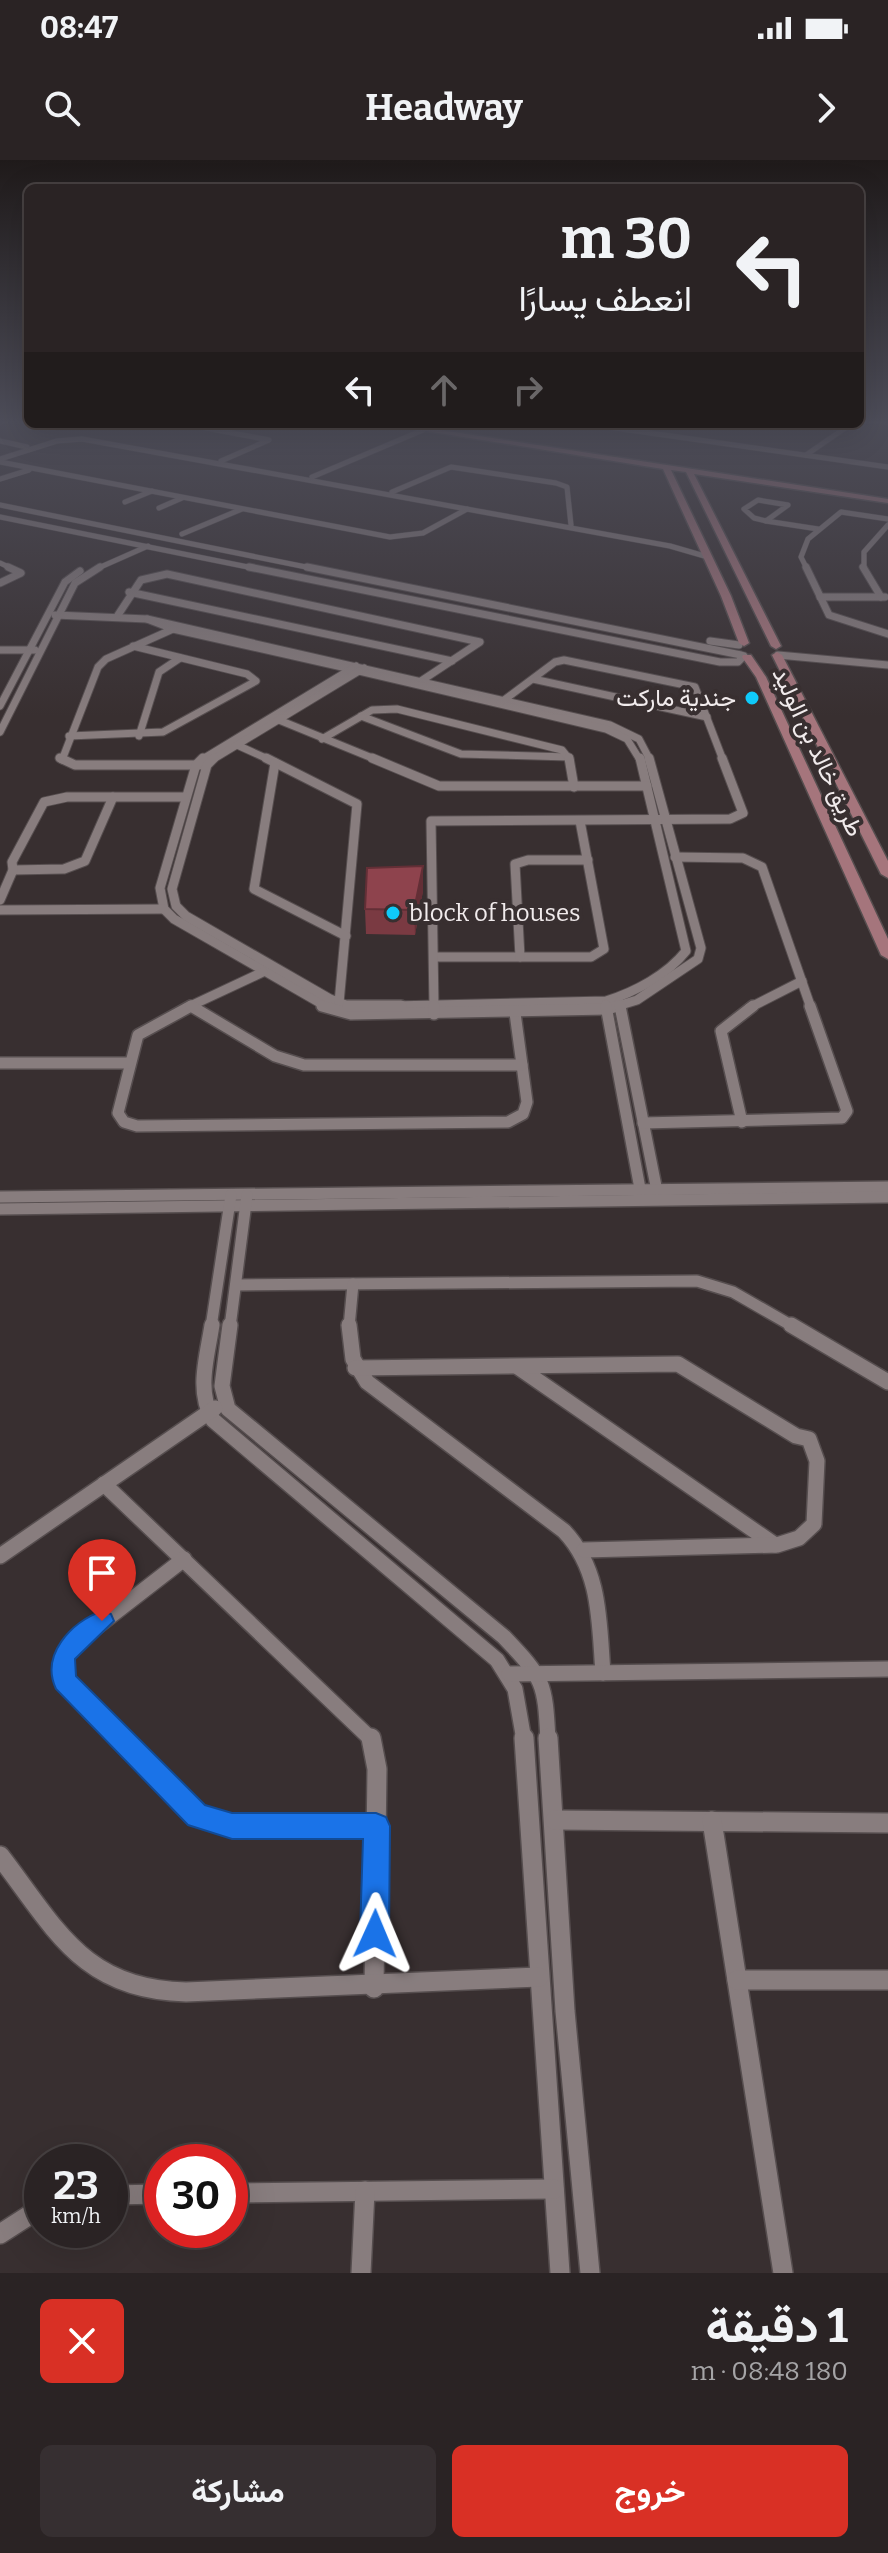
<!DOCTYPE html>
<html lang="ar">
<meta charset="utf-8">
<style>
body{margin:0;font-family:Bitter,Vazirmatn,serif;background:#362f31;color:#f1f3f6;direction:rtl;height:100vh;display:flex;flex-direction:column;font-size:30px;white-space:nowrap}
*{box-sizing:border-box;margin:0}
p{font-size:26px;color:#a5a4a6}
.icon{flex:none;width:44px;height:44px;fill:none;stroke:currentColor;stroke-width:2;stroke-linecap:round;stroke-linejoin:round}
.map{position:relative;height:2113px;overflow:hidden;direction:ltr}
.panel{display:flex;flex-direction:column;background:#2a2324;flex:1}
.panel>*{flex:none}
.top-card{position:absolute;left:24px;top:24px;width:840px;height:244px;border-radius:12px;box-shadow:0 8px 32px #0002,0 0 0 2px #464041;direction:rtl;background:#2a2324;color:#f1f3f6;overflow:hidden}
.speed{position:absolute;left:24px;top:1984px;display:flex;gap:16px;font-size:40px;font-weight:700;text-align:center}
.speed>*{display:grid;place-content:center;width:104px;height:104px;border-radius:50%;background:#2a2324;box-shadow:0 8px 32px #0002,0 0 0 2px #464041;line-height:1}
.speed small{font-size:20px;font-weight:400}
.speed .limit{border:12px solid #d22;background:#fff;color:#111}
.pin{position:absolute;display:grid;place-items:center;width:68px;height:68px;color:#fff;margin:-82px -34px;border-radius:50% 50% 50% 0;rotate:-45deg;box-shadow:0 0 8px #0007}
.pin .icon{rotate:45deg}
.me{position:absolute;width:88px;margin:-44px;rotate:1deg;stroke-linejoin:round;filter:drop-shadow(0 0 6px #0008)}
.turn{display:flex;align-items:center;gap:28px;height:168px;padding:0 40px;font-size:36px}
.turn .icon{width:104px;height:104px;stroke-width:2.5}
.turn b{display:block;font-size:56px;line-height:68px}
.lanes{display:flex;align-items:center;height:76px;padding:0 40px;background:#0003;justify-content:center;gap:40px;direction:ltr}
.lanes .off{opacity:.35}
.round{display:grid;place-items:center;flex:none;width:84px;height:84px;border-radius:12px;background:#362f31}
.summary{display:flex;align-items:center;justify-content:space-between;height:136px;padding:0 40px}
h1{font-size:48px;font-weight:700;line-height:60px}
.action{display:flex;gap:16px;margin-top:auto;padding:16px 40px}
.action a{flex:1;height:92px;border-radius:12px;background:#d93025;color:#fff;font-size:32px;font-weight:700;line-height:92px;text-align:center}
.action a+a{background:#362f31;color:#f1f3f6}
.status{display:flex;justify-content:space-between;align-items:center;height:56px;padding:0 40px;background:#2a2324;direction:ltr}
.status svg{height:22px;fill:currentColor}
header{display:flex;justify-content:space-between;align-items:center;height:104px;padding:0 40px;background:#2a2324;font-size:36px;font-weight:700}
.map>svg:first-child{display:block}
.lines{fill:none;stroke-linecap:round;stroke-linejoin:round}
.street-far5-casing{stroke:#564e4f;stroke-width:6}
.street-far4-casing{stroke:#564e4f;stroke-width:9}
.street-far3-casing{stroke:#564e4f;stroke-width:11}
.street-far2-casing{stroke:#564e4f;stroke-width:14}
.street-far1-casing{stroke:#564e4f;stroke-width:18}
.street-casing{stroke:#564e4f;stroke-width:22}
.secondary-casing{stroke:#564e4f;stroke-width:3}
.street-far5{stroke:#887d7e;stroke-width:5}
.street-far4{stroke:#887d7e;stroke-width:7}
.street-far3{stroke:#887d7e;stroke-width:9}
.street-far2{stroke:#887d7e;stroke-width:11}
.street-far1{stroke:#887d7e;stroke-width:15}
.street{stroke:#887d7e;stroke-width:19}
.secondary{fill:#a5757c;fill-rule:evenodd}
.wall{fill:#7a3a42}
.shaded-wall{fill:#632f36}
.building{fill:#8e434d;stroke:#632f36;stroke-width:2}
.route{fill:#1a73e8;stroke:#114b97;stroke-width:2}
.poi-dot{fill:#0fcafa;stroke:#382f30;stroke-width:3}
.labels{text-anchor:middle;stroke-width:8;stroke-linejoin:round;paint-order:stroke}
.far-poi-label{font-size:24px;fill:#f1ebec;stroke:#382f30;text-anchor:end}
.far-street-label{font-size:24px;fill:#f1ebec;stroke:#382f30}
</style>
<div class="status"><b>08:47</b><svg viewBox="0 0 49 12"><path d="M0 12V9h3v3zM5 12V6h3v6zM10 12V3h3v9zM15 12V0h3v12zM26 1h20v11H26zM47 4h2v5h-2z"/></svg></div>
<header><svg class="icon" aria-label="forward" viewBox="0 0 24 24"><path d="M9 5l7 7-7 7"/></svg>Headway<svg class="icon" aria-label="search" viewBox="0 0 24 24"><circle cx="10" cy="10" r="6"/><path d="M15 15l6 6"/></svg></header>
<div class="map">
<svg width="888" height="2113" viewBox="0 0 888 2113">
<rect width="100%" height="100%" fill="#382f30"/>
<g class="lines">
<g class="street-far5-casing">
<g id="street-far5">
<polyline points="864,260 888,262"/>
<polyline points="0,262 7,260"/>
<polyline points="185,264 269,280 221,301"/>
<polyline points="587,264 888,307"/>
<polyline points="0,281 27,287"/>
<polyline points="806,295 851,264"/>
<polyline points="0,299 57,281 82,279 670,386 708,397"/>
<polyline points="0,302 390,377 423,373 467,349"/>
<polyline points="312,317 423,270"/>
<polyline points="0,319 29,310"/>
<polyline points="392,332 451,307 556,323 567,327 571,365"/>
<polygon points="758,340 788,345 766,361 754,358 744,349"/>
<polyline points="125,342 152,331"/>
<polyline points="0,345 316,409"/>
<polyline points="159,348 182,338"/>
<polyline points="0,357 258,409"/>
<polyline points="766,361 818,369"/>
<polyline points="182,374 242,349"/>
<polyline points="0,403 13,409"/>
<polyline points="96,409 148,386"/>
<polyline points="807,409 801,397 808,379 841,352 888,359"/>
<polyline points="864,409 864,392 888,365"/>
</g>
</g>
<g class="street-far4-casing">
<g id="street-far4">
<polyline points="249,407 720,502 738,502 744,496"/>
<polyline points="307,407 741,495"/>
<polyline points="806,407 829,455 888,474"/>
<polyline points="863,407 881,437"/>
<polyline points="0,423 21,413 8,407"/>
<polyline points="129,432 452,501"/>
<polyline points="820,437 885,437"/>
<polyline points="55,455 147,459"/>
<polyline points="118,455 141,420 167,414 480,482 421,521"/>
<polyline points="710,481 739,485"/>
<polyline points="0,490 35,490"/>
<polyline points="778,495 888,505"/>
<polyline points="351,509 359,511"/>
<polyline points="351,509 173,469 147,459 610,565 639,579 650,600"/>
<polyline points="351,509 356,506"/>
<polyline points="359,511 606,569 627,579 640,600"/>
<polyline points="359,511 364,508"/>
<polyline points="533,519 707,557"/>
<polyline points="500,543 555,502 564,500 695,527 723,600"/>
<polyline points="0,546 65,422 80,411"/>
<polyline points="361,556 461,594 569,597"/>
<polyline points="279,560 377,600"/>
<polyline points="0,572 75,423 100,407"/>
<polyline points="69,576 163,572 256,521 247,514 133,486"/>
<polyline points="139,576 159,512 180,498"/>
<polyline points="322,579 372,550 397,549 562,590 570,600"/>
<polyline points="237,585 270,600"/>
<polyline points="62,600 98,507 106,499 173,469"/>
<polyline points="201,600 351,509"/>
<polyline points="212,600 359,511"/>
</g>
</g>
<g class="street-far3-casing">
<g id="street-far3">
<polyline points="60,598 75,605 200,605"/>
<polyline points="203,598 196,605 160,728 164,749 174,759 329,848"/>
<path d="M 214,598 L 207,605 L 172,729 L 176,746 L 186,756 L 330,839 L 351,847 L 606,841 C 635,832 667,815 686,791 L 640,598"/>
<polyline points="266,598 357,644 339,843"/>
<polyline points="372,598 439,626 647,626"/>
<polyline points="569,598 574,627"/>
<polyline points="275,603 254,729 346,776"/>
<polyline points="675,697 743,698 762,707 811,848"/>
<polyline points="13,710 64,709 85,701 113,637"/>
<polyline points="0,740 13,710 12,702 44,642 67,637 185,637"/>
<polyline points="0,750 164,749"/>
<polyline points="434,797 591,797 604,789 580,661"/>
<polyline points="520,797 515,704 528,700 588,700"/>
<polyline points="619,842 620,848"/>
<polyline points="606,844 607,848"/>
<polyline points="191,846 194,848"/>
<polyline points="186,848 263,812"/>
<polyline points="434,848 431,661 730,659 743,653 722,598"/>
<polyline points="611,848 637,840 698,799 701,788 649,598"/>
<polyline points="749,848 802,821"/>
</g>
</g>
<g class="street-far2-casing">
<g id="street-far2">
<polyline points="191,846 138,875 118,953 124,962 137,966 508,962 523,954 527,942 515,853"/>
<polyline points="191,846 275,896 304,905 522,905"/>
<polyline points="322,846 351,854 607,849 618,846"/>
<polyline points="348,846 401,846"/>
<polyline points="434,846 434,854"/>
<polyline points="606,846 641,1034"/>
<polyline points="620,846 658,1036"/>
<polyline points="0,903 128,903"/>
<polyline points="742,962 721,871 753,846"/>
<polyline points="643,963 842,958 847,951 810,846"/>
<polyline points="0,1037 888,1027"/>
<polyline points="0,1049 888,1037"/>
<polyline points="236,1125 697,1121 733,1132 794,1167"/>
<polyline points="211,1167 231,1035"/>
<polyline points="230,1167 247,1035"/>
<polyline points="349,1167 353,1124"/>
</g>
</g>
<g class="street-far1-casing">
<g id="street-far1">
<path d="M 212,1165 C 207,1198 196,1230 213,1260 L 497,1500 L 515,1529 L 524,1580"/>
<path d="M 230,1165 L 222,1226 L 228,1249 L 504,1477 C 544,1519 545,1522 548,1580"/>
<path d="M 349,1165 L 353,1199 L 367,1222 L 564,1371 C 601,1410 599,1462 603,1513"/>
<polyline points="791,1165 888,1222"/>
<polyline points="518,1207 775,1385"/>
<polyline points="355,1208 678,1204 796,1276 809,1279 817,1301 814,1364 799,1378 777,1385 584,1390"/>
<polyline points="104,1324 372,1580"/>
<polyline points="0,1396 215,1248"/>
<polyline points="509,1514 888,1509"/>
<polyline points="123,1580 65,1521 62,1502 73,1485 184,1399"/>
</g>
</g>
<g class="street-casing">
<g id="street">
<polyline points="121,1578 197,1656 232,1666 376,1666"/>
<polyline points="371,1578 377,1609 374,1828"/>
<polyline points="524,1578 560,2113"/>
<polyline points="548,1578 565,1851 590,2113"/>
<polyline points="555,1660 888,1663"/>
<polyline points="712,1661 783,2113"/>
<path d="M 0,1696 C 56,1769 83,1830 186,1832 L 539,1817"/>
<polyline points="737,1820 888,1820"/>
<polyline points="230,2033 554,2029"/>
<polyline points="110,2035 162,2034"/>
<polyline points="0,2074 42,2047"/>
<polyline points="361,2113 365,2031"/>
</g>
</g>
<g class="secondary-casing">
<g id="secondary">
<polygon points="383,264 401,264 888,339 888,343 694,314 781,486 776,489 771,486 686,312 671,310 731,436 749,483 744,486 739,483 721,436 663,309"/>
<polygon points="777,492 782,495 888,701 888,718 881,714 772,495"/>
<polygon points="743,495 751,495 766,517 888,779 888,799 881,795 756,517 742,497"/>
</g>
</g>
<use href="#street-far5" class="street-far5"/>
<use href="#street-far4" class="street-far4"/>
<use href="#street-far3" class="street-far3"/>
<use href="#street-far2" class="street-far2"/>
<use href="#street-far1" class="street-far1"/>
<use href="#street" class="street"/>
<use href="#secondary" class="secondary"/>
</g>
<polygon class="wall" points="423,706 423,731 415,775 366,774 365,749"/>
<polygon class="shaded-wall" points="423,706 423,731 415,775 414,750"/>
<polygon class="building" points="423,706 414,750 365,749 367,708"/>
<linearGradient id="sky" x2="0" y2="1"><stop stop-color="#1f1a1a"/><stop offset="0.47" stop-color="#4d4d59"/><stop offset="1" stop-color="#4d4d59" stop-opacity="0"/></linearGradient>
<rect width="888" height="556" fill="url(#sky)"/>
<path class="route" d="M 102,1451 L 111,1454 L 114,1461 L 75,1499 L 76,1516 L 205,1645 L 232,1653 L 376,1653 L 386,1657 L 390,1666 L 389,1774 L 385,1784 L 375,1788 L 365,1784 L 360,1774 L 363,1679 L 232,1679 L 188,1665 L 56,1529 C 40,1495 71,1462 102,1451 Z"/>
<g class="poi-dot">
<circle cx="752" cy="538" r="8"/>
<circle cx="393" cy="753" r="8"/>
</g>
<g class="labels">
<g class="far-poi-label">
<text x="736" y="546">جندية ماركت</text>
<text x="409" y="761" text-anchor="start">block of houses</text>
</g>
<g class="far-street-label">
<text transform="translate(818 592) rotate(65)" y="8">طريق خالد بن الوليد</text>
</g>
</g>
</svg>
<div class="speed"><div>23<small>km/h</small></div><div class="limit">30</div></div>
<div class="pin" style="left:102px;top:1461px;background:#d93025"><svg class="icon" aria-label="arrive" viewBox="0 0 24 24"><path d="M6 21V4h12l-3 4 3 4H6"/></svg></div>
<svg class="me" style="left:375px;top:1774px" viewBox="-20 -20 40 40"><path d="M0-17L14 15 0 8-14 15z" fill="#1a73e8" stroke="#fff" stroke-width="4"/></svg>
<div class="top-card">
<div class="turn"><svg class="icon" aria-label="left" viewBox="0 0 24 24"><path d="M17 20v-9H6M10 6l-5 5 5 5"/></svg><div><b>30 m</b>انعطف يسارًا</div></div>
<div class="lanes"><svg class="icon" aria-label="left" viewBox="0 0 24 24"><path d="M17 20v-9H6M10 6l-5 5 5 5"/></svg><svg class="icon off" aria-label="ahead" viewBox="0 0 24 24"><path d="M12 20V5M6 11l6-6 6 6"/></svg><svg class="icon off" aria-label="right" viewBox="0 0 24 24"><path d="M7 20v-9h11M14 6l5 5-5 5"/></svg></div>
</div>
</div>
<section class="panel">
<div class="summary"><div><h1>1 دقيقة</h1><p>180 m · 08:48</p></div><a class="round" style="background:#d93025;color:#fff"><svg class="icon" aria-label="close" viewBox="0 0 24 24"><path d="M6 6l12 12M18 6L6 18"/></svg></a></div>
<div class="action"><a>خروج</a><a>مشاركة</a></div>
</section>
